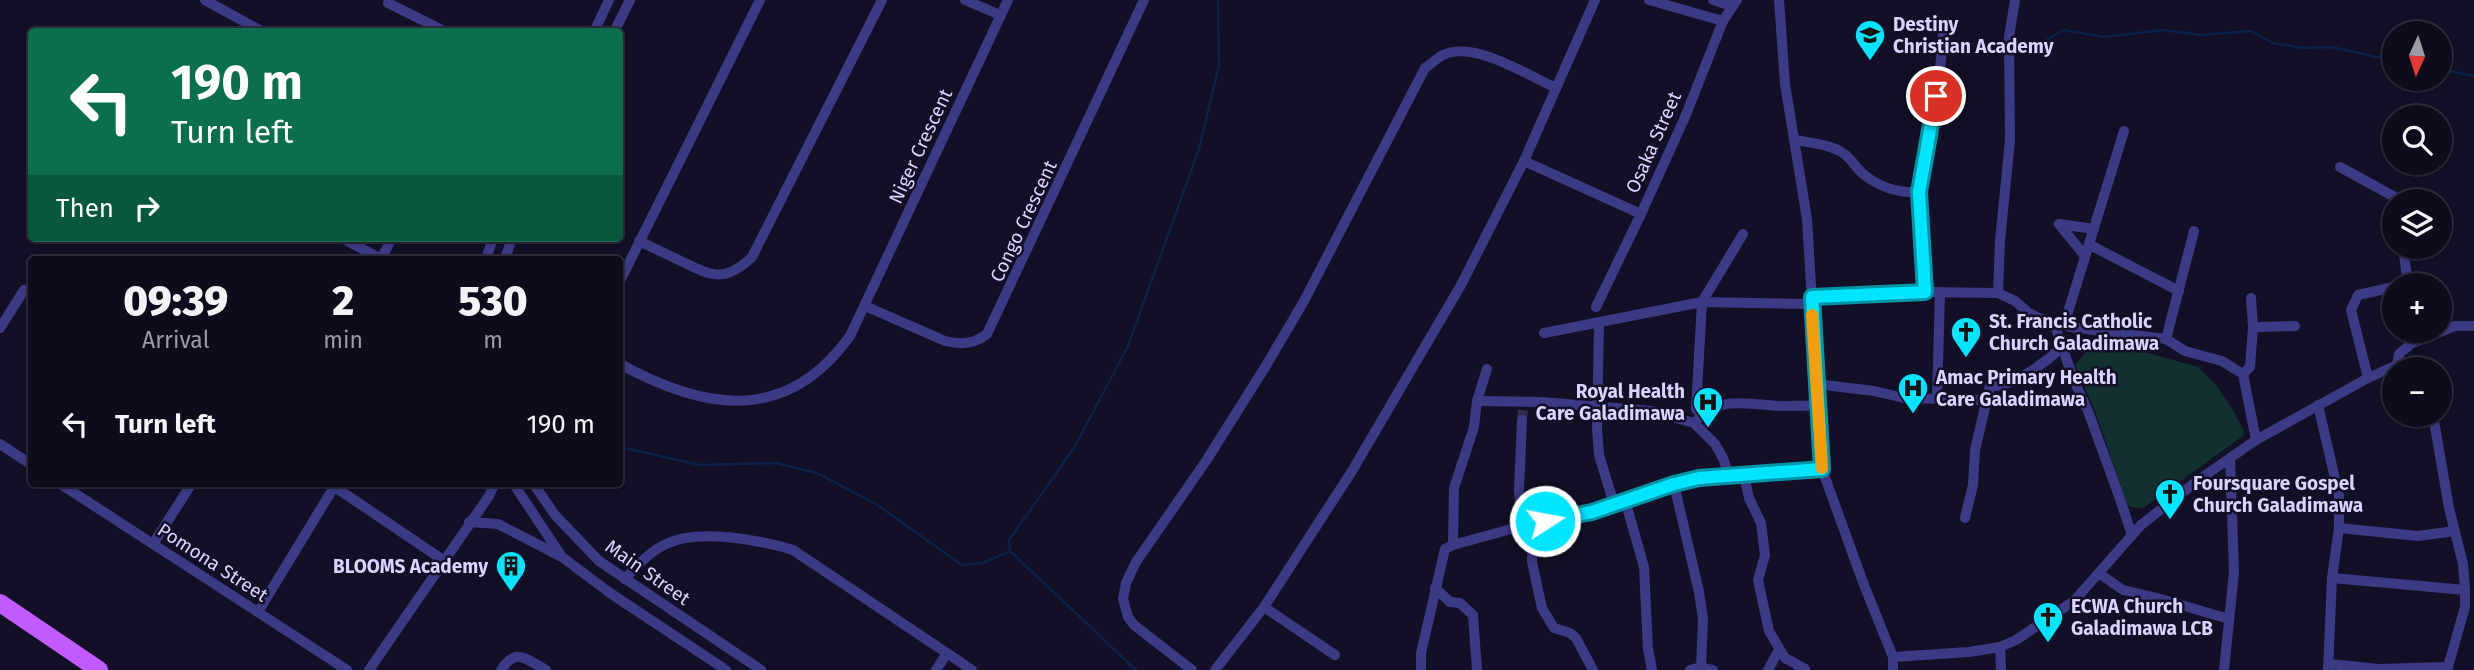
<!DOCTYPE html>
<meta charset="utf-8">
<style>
body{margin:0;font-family:"Fira Sans",sans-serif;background:#171425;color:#f1f3f6;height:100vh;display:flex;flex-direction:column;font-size:26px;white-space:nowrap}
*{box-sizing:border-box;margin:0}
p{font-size:23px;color:#9b9ba3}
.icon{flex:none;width:38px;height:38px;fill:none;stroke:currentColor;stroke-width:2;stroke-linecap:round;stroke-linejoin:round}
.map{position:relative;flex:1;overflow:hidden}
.side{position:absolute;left:28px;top:256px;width:595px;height:231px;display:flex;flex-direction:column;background:#0e0b1c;border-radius:7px;box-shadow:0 2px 5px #0004,0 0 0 2px #2e2b3b}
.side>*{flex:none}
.hud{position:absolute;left:28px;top:28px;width:595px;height:214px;border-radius:7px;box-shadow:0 2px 5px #0004,0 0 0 2px #2e2b3b;background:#0b6e4f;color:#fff;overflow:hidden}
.needle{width:46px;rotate:183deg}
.controls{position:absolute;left:2382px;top:21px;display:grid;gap:14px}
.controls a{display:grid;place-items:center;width:70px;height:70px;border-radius:50%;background:#0e0b1c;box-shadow:0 2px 5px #0004,0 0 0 2px #2e2b3b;font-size:35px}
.pin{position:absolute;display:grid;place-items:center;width:60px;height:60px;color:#fff;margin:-30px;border:4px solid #fff;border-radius:50%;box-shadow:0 2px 7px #0007}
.me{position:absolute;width:77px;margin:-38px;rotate:79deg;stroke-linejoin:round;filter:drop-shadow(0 0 5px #0008)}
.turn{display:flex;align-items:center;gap:24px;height:147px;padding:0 28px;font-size:32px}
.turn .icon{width:91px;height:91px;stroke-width:2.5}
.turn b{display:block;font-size:49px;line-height:60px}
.then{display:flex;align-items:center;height:66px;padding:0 28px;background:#0003;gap:14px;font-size:26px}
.eta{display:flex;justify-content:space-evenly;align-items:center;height:119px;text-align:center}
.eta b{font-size:42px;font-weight:800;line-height:49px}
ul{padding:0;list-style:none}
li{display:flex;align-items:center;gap:21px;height:98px;padding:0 28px}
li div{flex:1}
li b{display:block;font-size:26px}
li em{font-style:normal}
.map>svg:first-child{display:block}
.green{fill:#12302f}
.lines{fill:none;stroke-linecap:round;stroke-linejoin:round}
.stream{stroke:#0c2248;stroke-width:2.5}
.minor-tunnel{stroke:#312d47;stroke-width:10;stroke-dasharray:10 5;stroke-linecap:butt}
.minor{stroke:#3d3a85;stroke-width:10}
.primary{stroke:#c25bff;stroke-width:18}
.route-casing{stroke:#0095a6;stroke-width:18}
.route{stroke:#00e5ff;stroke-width:12}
.slow{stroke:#f59e0b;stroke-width:12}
.labels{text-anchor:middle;stroke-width:5;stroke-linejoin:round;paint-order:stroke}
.poi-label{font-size:19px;font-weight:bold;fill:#d9d4ff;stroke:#130f26;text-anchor:start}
.street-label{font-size:19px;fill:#d9d4ff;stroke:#130f26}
</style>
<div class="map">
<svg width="2474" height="670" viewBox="0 0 2474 670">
<rect width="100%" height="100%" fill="#130f26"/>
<polygon class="green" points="2093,343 2130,348 2198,367 2216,385 2234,412 2244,431 2243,436 2142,509 2128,506 2095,411 2075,365"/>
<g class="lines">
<g class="stream">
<polyline points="2039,44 2064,30 2104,37 2163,30 2201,35 2251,31 2273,43 2302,48 2332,47 2394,61"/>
<polyline points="2440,69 2474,76"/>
<polyline points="620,447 700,465 776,463 817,473 876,504 962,565 983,563 1010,551"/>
<polyline points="1136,670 1010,551 1009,540 1074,448 1128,346 1199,149 1219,65 1218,0"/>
</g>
<polyline class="minor-tunnel" points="1522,420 1523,409"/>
<g class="minor">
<polyline points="205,0 263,32"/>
<polyline points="965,0 1000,15"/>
<polyline points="1649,0 1723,21"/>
<polyline points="1713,0 1732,6"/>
<polyline points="1779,0 1785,84 1807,219 1822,469 1864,585 1893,657 1893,670"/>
<polyline points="388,3 446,32"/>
<polyline points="594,32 609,0"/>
<polyline points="614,32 630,0"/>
<path d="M 1795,140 C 1810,143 1830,144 1843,153 C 1851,158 1855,167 1862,173 C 1878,187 1899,193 1919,192"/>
<polyline points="1524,161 1641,214 1685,117 1723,21 1737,0"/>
<polyline points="2340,167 2402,201"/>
<polyline points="2059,224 2085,256"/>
<polyline points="2059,224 2094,229"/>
<polyline points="342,238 381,259 392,238"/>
<path d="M 639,241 C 654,248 668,255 683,262 C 713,277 726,282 752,257 L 882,0"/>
<polyline points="2090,245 2179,291"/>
<polyline points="486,259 493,238"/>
<polyline points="505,259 512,238"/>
<polyline points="620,281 760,0"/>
<polyline points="2401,285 2408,284 2403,247"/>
<polyline points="1925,292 1919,192 1940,69 1944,24"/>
<polyline points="1998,293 2000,241 2010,140 2009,37 2015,0"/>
<polyline points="1812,297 1925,292 1998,293 2015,301 2029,313 2039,318 2070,327 2166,339 2185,351 2222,361 2243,374 2256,440"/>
<path d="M 865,306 L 945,341 C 962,345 974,344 987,334 L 1144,0"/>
<polyline points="1596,307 1641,214"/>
<polyline points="1599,323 1597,428 1599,455 1614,504"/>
<polyline points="2054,323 2074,381 2088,411 2119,496 2132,535"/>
<polyline points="2064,325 2124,131"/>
<polyline points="2253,327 2295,326"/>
<polyline points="0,328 24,290 32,289"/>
<polyline points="1544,333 1702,302 1812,304"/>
<polyline points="2166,339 2194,231"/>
<path d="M 620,364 C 704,410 786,425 850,336 L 1008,0"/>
<polyline points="2243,374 2250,367 2253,327 2251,298"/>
<polyline points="2368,378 2351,310 2358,295 2394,287"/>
<polyline points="1816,384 1874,391 1904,398 1985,400"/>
<polyline points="1937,398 1940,293"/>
<polyline points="1477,401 1542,402 1652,411 1694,423 1715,444 1723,458 1729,475"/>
<polyline points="2318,405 2339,496 2339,528 2332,578 2328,670"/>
<polyline points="1701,415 1696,409 1702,302 1743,234"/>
<polyline points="2433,415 2449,508 2463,564 2465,590 2465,607 2447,670"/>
<path d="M 1698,419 C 1719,396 1751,404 1778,406 C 1791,406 1804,406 1817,405"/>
<polyline points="0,444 32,465"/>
<polyline points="1744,475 1749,498 1761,523 1765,555 1758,580 1769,631 1785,658 1805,669"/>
<polyline points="59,483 347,670"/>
<polyline points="329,483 443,560"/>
<polyline points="513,483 562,557 610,593 726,670"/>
<polyline points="533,483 555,515 599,561 761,670"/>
<polyline points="1674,484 1699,592 1703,619 1701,667"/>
<polyline points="1625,500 1644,567 1648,649 1652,670"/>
<path d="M 1965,518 L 1973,485 L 1975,450 L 1990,386 C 2012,388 2046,362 2062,347"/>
<polyline points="469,522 498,524 560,556"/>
<polyline points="1533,524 1532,562 1542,608 1554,628 1570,633 1576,638 1593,670"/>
<polyline points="1522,526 1519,490 1522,420"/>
<polyline points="2339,528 2418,536 2455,531"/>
<polyline points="153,544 192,483"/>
<polyline points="1453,545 1454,488 1474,427 1477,401 1487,369"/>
<polyline points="2100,574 2123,590 2157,598 2229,619"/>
<polyline points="2332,578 2465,590"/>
<path d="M 625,579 C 636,566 649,552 666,544 C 698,528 760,540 793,550 L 972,670"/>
<polyline points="1435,588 1450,602 1460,603 1473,615 1477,670"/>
<polyline points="1264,607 1335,655"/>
<polyline points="258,612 334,487"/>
<polyline points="2000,647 2001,670"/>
<polyline points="1893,657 1969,652 2000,647 2016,640 2074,601 2141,525 2197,481 2256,440 2368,378 2397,365 2399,354 2412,343 2455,326 2474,326"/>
<polyline points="2329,664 2378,669 2447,667"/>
<polyline points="369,670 489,496 495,483"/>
<path d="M 501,670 C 516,647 526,659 546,670"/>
<polyline points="936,670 947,653"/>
<path d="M 1192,670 L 1134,625 L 1128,617 L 1123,599 L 1126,583 L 1136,562 L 1206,461 L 1267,364 L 1304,301 L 1425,68 C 1431,64 1437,58 1443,55 C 1474,40 1527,75 1556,88"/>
<polyline points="1215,670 1264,607 1352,471 1461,285 1524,161 1595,0"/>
<polyline points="1421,670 1421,653 1445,549 1453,545 1522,526 1592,512 1674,484 1699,478 1822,469"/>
<polyline points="1690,670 1701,667 1713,670"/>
<polyline points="1768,670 1779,650"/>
<polyline points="2224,670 2234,572 2230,458"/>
</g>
<polyline class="primary" points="0,603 99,670"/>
</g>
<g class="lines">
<g class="route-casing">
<polyline id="route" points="1545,521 1592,512 1674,484 1699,478 1822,469 1812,297 1925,292 1919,192 1936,96"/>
</g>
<use href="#route" class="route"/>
<polyline class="slow" points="1812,315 1822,468"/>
</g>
<defs>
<g id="school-pin" transform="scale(1.575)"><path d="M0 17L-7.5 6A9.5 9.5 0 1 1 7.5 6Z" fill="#00e5ff" stroke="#130f26"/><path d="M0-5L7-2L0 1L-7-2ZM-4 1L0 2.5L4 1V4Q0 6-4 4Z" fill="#111"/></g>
<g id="church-pin" transform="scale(1.575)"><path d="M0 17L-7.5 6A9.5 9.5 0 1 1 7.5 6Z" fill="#00e5ff" stroke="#130f26"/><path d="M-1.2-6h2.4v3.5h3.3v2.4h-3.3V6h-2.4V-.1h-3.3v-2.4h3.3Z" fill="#111"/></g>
<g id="hospital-pin" transform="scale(1.575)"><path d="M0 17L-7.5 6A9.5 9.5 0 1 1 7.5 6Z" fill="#00e5ff" stroke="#130f26"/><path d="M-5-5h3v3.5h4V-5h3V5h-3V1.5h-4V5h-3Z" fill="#111"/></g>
<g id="building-pin" transform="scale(1.575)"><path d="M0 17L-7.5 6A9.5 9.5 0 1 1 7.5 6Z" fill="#00e5ff" stroke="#130f26"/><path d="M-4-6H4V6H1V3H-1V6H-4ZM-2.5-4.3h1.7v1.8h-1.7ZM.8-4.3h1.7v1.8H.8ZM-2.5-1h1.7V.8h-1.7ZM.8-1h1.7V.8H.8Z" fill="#111"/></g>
</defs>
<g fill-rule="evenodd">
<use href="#school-pin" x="1870" y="35"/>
<use href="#church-pin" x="1966" y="332"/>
<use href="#hospital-pin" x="1913" y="388"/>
<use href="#hospital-pin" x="1708" y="402"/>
<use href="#church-pin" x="2170" y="494"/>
<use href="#building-pin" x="511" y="566"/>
<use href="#church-pin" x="2048" y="617"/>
</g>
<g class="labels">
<g class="poi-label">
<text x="1893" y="31">Destiny<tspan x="1893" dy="22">Christian Academy</tspan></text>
<text x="1989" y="328">St. Francis Catholic<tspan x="1989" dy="22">Church Galadimawa</tspan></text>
<text x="1936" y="384">Amac Primary Health<tspan x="1936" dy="22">Care Galadimawa</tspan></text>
<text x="1685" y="398" text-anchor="end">Royal Health<tspan x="1685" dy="22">Care Galadimawa</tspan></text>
<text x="2193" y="490">Foursquare Gospel<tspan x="2193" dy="22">Church Galadimawa</tspan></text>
<text x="488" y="573" text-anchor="end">BLOOMS Academy</text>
<text x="2071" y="613">ECWA Church<tspan x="2071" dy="22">Galadimawa LCB</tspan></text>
</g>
<g class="street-label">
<text transform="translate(1653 142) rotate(-66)" y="7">Osaka Street</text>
<text transform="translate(920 146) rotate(-65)" y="7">Niger Crescent</text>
<text transform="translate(1023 221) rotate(-65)" y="7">Congo Crescent</text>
<text transform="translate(213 562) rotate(33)" y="7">Pomona Street</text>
<text transform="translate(648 572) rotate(35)" y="7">Main Street</text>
</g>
</g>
</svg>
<div class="controls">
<a><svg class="needle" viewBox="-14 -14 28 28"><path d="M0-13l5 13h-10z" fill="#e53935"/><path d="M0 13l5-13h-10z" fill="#9b9ba3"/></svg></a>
<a><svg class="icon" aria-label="search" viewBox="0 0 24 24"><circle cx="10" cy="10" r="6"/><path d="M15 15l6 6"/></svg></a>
<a><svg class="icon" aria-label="layers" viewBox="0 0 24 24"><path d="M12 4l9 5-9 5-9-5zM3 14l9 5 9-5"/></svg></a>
<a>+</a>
<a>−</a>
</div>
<div class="pin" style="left:1936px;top:96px;background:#d93025"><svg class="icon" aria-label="arrive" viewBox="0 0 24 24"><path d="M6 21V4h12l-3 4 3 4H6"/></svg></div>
<svg class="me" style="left:1545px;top:521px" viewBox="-20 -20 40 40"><circle r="17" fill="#00e5ff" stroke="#fff" stroke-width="3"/><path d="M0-11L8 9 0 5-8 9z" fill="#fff"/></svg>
<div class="hud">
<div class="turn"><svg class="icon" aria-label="left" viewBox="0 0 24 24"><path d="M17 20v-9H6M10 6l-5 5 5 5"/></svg><div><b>190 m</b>Turn left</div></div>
<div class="then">Then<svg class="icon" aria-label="right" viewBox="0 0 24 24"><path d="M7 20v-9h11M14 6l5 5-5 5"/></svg></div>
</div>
<section class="side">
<div class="eta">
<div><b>09:39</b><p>Arrival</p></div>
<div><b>2</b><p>min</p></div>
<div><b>530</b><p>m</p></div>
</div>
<ul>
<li><svg class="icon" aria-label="left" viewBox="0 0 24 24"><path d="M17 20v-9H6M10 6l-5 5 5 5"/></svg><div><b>Turn left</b></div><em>190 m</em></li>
</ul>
</section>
</div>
